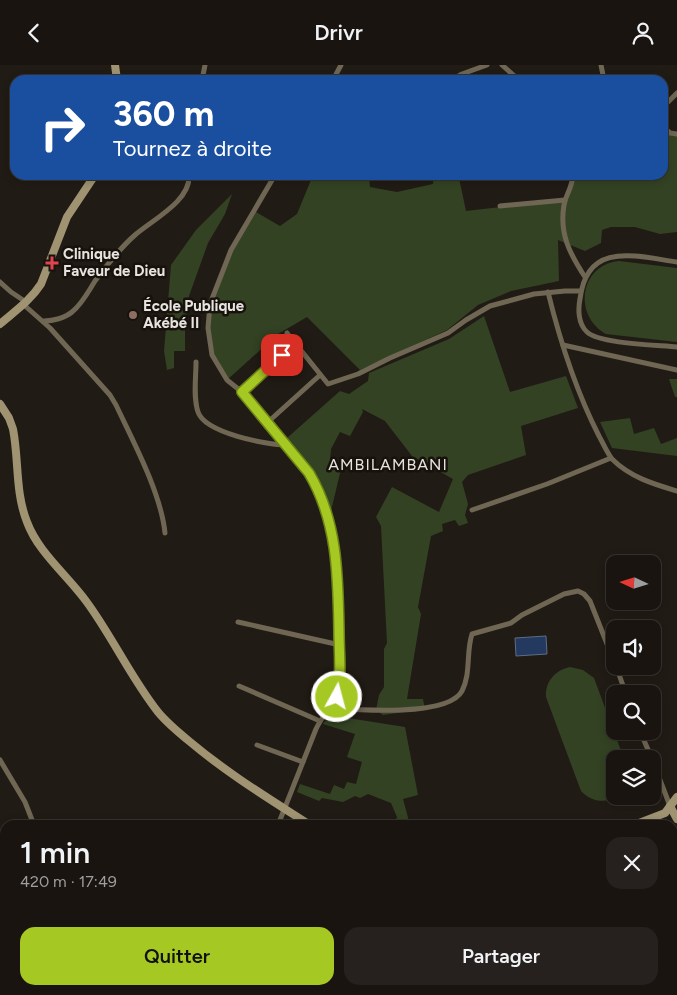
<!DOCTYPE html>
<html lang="fr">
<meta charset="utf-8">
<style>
body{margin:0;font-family:Figtree,sans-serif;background:#26211e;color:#f1f3f6;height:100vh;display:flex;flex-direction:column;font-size:19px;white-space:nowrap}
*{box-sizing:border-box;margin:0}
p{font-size:16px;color:#9f9e9f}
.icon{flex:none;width:28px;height:28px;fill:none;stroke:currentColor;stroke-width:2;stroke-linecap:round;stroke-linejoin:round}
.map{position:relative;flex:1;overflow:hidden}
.details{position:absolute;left:0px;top:755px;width:678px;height:175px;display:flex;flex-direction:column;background:#191410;border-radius:15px 15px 0 0;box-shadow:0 2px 8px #0003,0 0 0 1px #373330}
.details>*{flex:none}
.top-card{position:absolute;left:10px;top:10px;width:658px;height:105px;border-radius:15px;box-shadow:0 2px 8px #0003,0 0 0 1px #373330;background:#1a4fa0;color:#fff;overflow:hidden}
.needle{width:32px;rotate:274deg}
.fabs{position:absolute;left:606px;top:490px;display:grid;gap:10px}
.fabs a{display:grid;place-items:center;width:55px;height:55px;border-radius:10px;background:#191410;box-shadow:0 2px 8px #0003,0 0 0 1px #373330;font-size:25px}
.pin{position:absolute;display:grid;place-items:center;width:42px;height:42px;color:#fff;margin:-21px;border-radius:10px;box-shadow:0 2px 8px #0006}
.me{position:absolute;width:55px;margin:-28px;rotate:7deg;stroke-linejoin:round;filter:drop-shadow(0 0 4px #0008)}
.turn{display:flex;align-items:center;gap:18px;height:105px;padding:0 20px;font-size:22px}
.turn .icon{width:65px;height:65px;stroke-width:2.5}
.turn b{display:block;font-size:35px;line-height:42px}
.round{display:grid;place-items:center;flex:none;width:52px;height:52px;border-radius:15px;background:#26211e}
.head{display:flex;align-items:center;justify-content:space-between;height:85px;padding:0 20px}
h1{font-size:30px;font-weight:600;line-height:38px}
.cta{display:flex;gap:10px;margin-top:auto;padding:10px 20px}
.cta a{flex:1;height:58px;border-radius:15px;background:#a6c822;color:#111;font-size:20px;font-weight:600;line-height:58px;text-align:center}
.cta a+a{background:#26211e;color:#f1f3f6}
header{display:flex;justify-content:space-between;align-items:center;height:65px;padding:0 20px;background:#191410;font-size:22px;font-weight:600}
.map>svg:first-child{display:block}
.green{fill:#334223}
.water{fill:#24395f;stroke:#5e6c85}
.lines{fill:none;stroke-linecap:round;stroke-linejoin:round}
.canal{stroke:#24395f;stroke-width:6}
.street{stroke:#6f6753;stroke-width:5}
.secondary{stroke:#9f9372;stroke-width:8}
.route-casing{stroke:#6c8216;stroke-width:12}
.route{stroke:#a6c822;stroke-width:9}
.health-dot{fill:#e0444e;stroke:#18120c;stroke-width:2}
.education-dot{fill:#8d6e63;stroke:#18120c;stroke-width:2}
.labels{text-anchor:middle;stroke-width:5;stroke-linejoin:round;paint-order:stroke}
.poi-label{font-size:15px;font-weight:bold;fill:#e7e3df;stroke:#18120c;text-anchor:start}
.neighbourhood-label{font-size:16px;letter-spacing:1px;fill:#e7e3df;stroke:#18120c}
</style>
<header><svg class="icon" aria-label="back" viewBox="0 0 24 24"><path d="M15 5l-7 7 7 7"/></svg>Drivr<svg class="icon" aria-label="person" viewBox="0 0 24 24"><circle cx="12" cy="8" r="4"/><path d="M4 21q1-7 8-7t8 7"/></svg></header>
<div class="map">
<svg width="677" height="930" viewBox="0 0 677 930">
<rect width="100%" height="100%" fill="#211b15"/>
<g class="green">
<path d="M 663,61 L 677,69 L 677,167 L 660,169 L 635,162 L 611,162 L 602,165 L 601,178 L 585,186 L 558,175 L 559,216 L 511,226 L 478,240 L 447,265 L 360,305 L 307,252 L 278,269 L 227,315 C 222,307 214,297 212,288 C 197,237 231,188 256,147 L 280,161 L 297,149 L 313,110 L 369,110 L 370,122 L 397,127 L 433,119 L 434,110 L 470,110 L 459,113 L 466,146 L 565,135 L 573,110 L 662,110 Z"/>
<polygon points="232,129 225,149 208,178 189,231 185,259 185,286 174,286 174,303 167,305 164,286 171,200 196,165"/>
<path d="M 619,196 L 677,203 L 677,277 L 606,269 C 573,251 579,200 619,196 Z"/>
<polygon points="484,251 510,327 566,311 578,343 521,361 526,390 468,410 462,417 468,439 465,450 468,458 459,461 455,455 442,459 443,466 431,471 418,542 421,549 407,634 423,634 425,644 383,650 376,645 379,630 384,622 384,584 387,578 381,461 376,452 392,422 439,447 453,414 412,391 385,356 362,344 363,347 350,371 340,367 331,384 330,395 341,404 331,446 317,413 287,373 340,326 349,329 368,316 369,308 449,274"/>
<polygon points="669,314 677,314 677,332 675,332"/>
<polygon points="630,353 634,369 654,363 661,379 677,373 677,391 612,383 600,357"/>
<path d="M 570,602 L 583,605 L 594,613 L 624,694 L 615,694 L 615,731 L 619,731 C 606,739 591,737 581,726 L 546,632 C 545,617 555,605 570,602 Z"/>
<polygon points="329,650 405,662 418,730 403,734 410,760 396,760 395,757 397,752 391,738 368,729 360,733 355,731 343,737 322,733 319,736 297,727 300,719 330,729 334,720 344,724 347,717 356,719 362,697 347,692 355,669 323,659"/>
</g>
<polygon class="water" points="546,571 547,589 516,591 515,573"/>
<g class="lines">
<g class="canal">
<polyline points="0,883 5,884"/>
<polyline points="127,925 134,930"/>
</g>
<g class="street">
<polyline points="502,0 519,15"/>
<polyline points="601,0 604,15"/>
<polyline points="202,15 205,0"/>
<polyline points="333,15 341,0"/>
<polyline points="452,15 462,9 487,0"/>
<polyline points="662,43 677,28"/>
<polyline points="662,61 670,68 677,69"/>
<path d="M 275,110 L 231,185 L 210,239 L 208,263 L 212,290 L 227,315 L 242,327 L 309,408 C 337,455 338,503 339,556 C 339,578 340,600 339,621 C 335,641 324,647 316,664 L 278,760"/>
<path d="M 573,110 C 572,124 566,128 564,140 C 559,169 570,189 585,212"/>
<polyline points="500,141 565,135"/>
<path d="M 677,197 C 635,191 587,176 580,234 C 578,244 578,259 587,267 C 600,279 658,280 677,282"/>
<polyline points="0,217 11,227 26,237"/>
<path d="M 548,227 C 560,276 576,326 599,371 C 603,378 607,388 612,394 C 630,412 653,419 677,426"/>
<path d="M 24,240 L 50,263 L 110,330 L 116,340 C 133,376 161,428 165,468"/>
<path d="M 44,256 C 53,256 65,253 72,247 C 82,239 88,227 95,216 C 107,200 120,183 135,170 C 152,155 191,136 189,110"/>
<polyline points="287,268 328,319 358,309 390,293 448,268 466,255 490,241 534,229 565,226 581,226"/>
<polyline points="563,280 677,305"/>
<path d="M 196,297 C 196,313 193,332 198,347 C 205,368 267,380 286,380"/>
<polyline points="242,327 295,278"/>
<polyline points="268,357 320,310"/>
<polyline points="472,445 547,419 611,393"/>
<polyline points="238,557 340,580"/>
<polyline points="616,601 626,629"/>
<polyline points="239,621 320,656"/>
<path d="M 331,643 C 358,645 448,652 462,626 C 471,609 466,587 472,569 L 511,558 L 522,550 L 564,529 L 578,526 L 584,529 L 590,536 L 615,599"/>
<polyline points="640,666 652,694"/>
<polyline points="257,680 303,697"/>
<polyline points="652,694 670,741"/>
<polyline points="0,695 25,737 34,760"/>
<polyline points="0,878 5,878"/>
<polyline points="137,925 144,930"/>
<polyline points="181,925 182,930"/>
<polyline points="221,925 222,930"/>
<polyline points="261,925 262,930"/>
<polyline points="296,925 299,930"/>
</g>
<g class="secondary">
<polyline points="115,0 117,15"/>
<path d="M 0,259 C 15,246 30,236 41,219 L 67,152 L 95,110"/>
<path d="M 0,339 L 9,353 L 13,364 C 19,394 15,427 27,457 C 38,487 67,510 86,536 C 112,571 131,613 158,647 C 167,658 178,667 189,676 C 227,708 268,733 310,760"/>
<polyline points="670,741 677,754"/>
<polyline points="634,760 665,748 677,732"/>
<polyline points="329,930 331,925"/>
</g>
</g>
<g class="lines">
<g class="route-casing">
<path id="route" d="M 282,290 L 242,327 L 309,408 C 338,457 338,512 339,567 C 339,589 342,611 337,632"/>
</g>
<use href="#route" class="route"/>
</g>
<path class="health-dot" d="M49.5 190.5h5v5h5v5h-5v5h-5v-5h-5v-5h5z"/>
<circle class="education-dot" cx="133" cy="250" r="5"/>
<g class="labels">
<g class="poi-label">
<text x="63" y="194">Clinique<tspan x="63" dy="17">Faveur de Dieu</tspan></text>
<text x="143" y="246">École Publique<tspan x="143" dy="17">Akébé II</tspan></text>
</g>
<g class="neighbourhood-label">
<text x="388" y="405">AMBILAMBANI</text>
</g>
</g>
</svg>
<div class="fabs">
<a><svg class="needle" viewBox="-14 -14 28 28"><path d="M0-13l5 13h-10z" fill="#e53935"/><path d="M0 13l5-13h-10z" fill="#9f9e9f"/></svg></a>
<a><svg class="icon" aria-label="sound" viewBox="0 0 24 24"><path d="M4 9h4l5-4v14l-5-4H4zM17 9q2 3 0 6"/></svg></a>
<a><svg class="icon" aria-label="search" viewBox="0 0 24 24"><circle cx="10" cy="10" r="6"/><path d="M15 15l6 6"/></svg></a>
<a><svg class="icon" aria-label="layers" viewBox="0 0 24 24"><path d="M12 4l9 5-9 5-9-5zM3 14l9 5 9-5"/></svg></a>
</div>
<div class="pin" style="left:282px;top:290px;background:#d93025"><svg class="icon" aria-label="arrive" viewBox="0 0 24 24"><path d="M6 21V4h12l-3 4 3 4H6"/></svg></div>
<svg class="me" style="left:337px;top:632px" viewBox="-20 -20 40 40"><circle r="17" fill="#a6c822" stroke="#fff" stroke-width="3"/><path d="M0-11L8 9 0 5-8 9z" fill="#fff"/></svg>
<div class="top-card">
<div class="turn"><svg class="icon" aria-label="right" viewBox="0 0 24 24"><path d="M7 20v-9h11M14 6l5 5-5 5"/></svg><div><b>360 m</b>Tournez à droite</div></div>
</div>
<section class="details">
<div class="head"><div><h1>1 min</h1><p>420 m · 17:49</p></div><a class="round"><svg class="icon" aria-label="close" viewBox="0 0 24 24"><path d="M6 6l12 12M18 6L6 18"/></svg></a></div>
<div class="cta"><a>Quitter</a><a>Partager</a></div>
</section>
</div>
